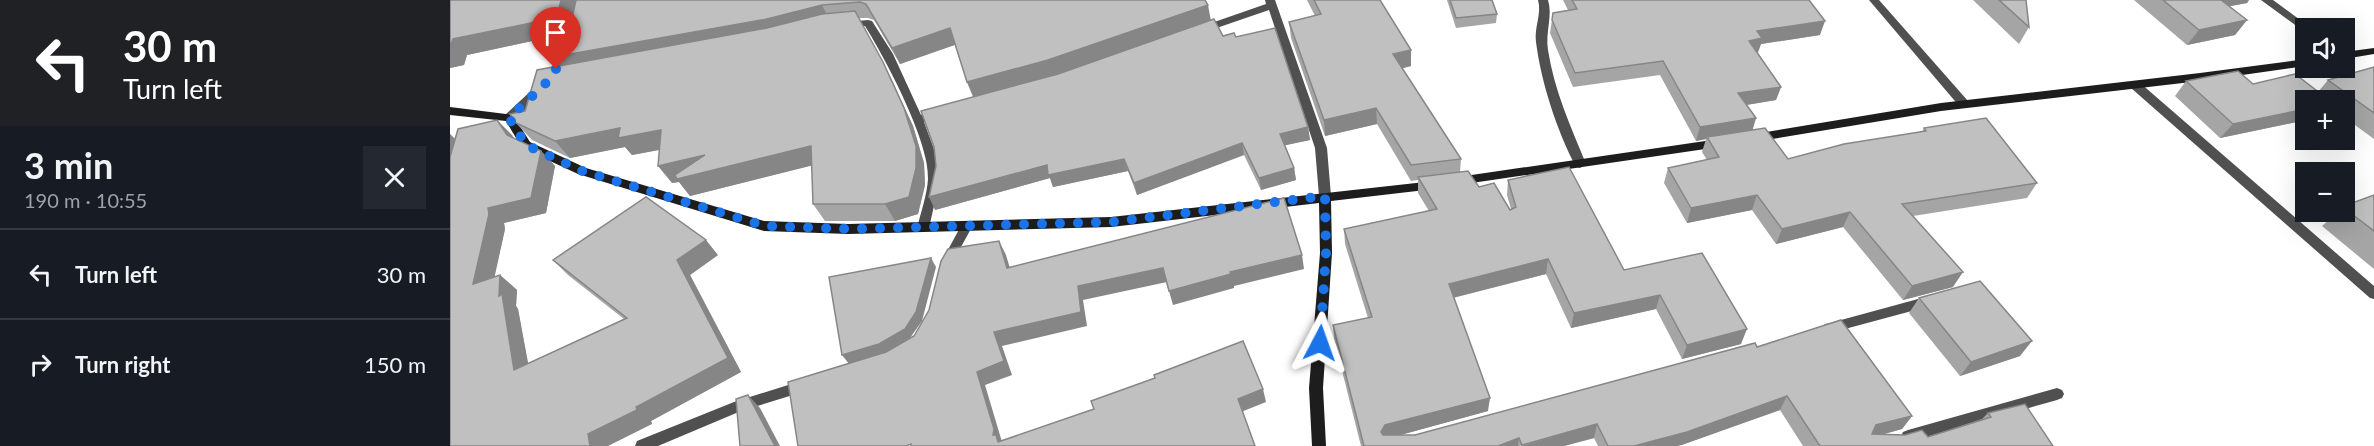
<!DOCTYPE html>
<meta charset="utf-8">
<style>
body{margin:0;font-family:Lato,sans-serif;background:#242831;color:#f1f3f6;height:100vh;display:flex;flex-direction:column;font-size:22px;white-space:nowrap}
*{box-sizing:border-box;margin:0}
p{font-size:20px;color:#9ea1a6}
.icon{flex:none;width:33px;height:33px;fill:none;stroke:currentColor;stroke-width:2;stroke-linecap:round;stroke-linejoin:round}
.map{position:relative;flex:1;overflow:hidden}
.panel{display:flex;flex-direction:column;background:#171b24;width:450px}
.panel>*{flex:none}
.guide{background:#202124;color:#fff;overflow:hidden}
.buttons{position:absolute;left:1845px;top:18px;display:grid;gap:12px}
.buttons a{display:grid;place-items:center;width:60px;height:60px;border-radius:0px;background:#171b24;box-shadow:0 6px 24px #0002;font-size:30px}
.pin{position:absolute;display:grid;place-items:center;width:51px;height:51px;color:#fff;margin:-62px -26px;border-radius:50% 50% 50% 0;rotate:-45deg;box-shadow:0 0 6px #0007}
.pin .icon{rotate:45deg}
.me{position:absolute;width:66px;margin:-33px;rotate:4deg;stroke-linejoin:round;filter:drop-shadow(0 0 4px #0008)}
.turn{display:flex;align-items:center;gap:21px;height:126px;padding:0 24px;font-size:27px}
.turn .icon{width:78px;height:78px;stroke-width:2.5}
.turn b{display:block;font-size:42px;line-height:51px}
.round{display:grid;place-items:center;flex:none;width:63px;height:63px;border-radius:0px;background:#242831}
.headline{display:flex;align-items:center;justify-content:space-between;height:102px;padding:0 24px}
h1{font-size:36px;font-weight:700;line-height:45px}
ul{padding:0;list-style:none}
li{display:flex;align-items:center;gap:18px;height:90px;padding:0 24px;border-top:2px solid #363941}
li div{flex:1}
li b{display:block;font-size:22px}
li em{font-style:normal}
main{display:flex;flex:1;min-height:0}
.map>svg:first-child{display:block}
.lines{fill:none;stroke-linecap:round;stroke-linejoin:round}
.street{fill:#505050;fill-rule:evenodd}
.secondary{fill:#1d1d1d;fill-rule:evenodd}
.wall{fill:#a5a5a5}
.shaded-wall{fill:#868686}
.building{fill:#c0c0c0;stroke:#868686;stroke-width:1.5}
.route{stroke:#1a73e8;stroke-width:10;stroke-dasharray:0 18}
</style>
<main>
<section class="panel">
<div class="guide">
<div class="turn"><svg class="icon" aria-label="left" viewBox="0 0 24 24"><path d="M17 20v-9H6M10 6l-5 5 5 5"/></svg><div><b>30 m</b>Turn left</div></div>
</div>
<div class="headline"><div><h1>3 min</h1><p>190 m · 10:55</p></div><a class="round"><svg class="icon" aria-label="close" viewBox="0 0 24 24"><path d="M6 6l12 12M18 6L6 18"/></svg></a></div>
<ul>
<li><svg class="icon" aria-label="left" viewBox="0 0 24 24"><path d="M17 20v-9H6M10 6l-5 5 5 5"/></svg><div><b>Turn left</b></div><em>30 m</em></li>
<li><svg class="icon" aria-label="right" viewBox="0 0 24 24"><path d="M7 20v-9h11M14 6l5 5-5 5"/></svg><div><b>Turn right</b></div><em>150 m</em></li>
</ul>
</section>
<div class="map">
<svg width="1924" height="446" viewBox="0 0 1924 446">
<rect width="100%" height="100%" fill="#fff"/>
<g class="lines">
<g class="street">
<polygon points="815,0 825,0 877,148 881,196 875,200 869,196 865,148 819,10 755,32 747,32 746,30 747,28 816,4"/>
<path d="M 1088,0 L 1098,0 C 1103,16 1095,32 1098,50 C 1104,90 1121,127 1136,164 L 1130,168 L 1126,167 C 1107,131 1091,82 1086,42 C 1084,27 1092,14 1088,0 Z"/>
<polygon points="1419,0 1429,0 1518,101 1519,104 1518,107 1510,107"/>
<polygon points="1811,0 1823,0 1861,28 1856,28 1856,31 1852,30"/>
<path d="M 418,20 L 422,21 L 443,54 L 471,115 L 489,110 L 494,114 L 493,117 L 474,122 L 488,160 L 490,179 L 479,228 L 477,231 L 469,231 L 467,228 C 471,212 477,195 478,179 C 480,142 435,58 415,26 L 396,28 L 391,25 L 396,22 Z"/>
<polygon points="1685,81 1689,82 1924,286 1924,299 1920,298 1681,88 1680,85 1681,82"/>
<polygon points="89,86 94,90 93,93 63,121 55,121 54,118 55,115 85,87"/>
<polygon points="516,222 520,224 522,227 501,265 493,265 491,262 493,259 512,224"/>
<polygon points="1479,296 1484,297 1485,301 1484,305 1380,333 1375,332 1373,328 1375,324 1380,323"/>
<polygon points="354,380 359,382 361,386 359,390 291,411 208,446 185,446 187,441 284,402"/>
<polygon points="1607,388 1612,390 1614,394 1612,398 1607,400 1458,442 1453,440 1451,436 1453,432 1458,430"/>
</g>
<g class="secondary">
<polygon points="1924,48 1924,54 1894,59 1894,52"/>
<polygon points="1856,59 1856,66 1750,81 1491,111 1304,142 1298,138 1304,134 1491,103 1750,73"/>
<polygon points="0,107 63,115 80,142 136,168 314,221 398,224 661,217 984,181 990,185 984,189 881,201 882,253 873,388 876,446 862,446 859,388 870,253 869,203 661,227 398,234 314,231 128,174 72,148 56,121 0,115"/>
<polygon points="1269,139 1275,143 1269,147 1008,185 1002,181 1008,177"/>
</g>
</g>
<g class="wall">
<polygon points="0,0 755,0 760,20 773,36 786,37 858,127 860,140 835,145 844,168 846,180 811,190 794,155 687,195 678,171 603,187 600,178 485,210 523,97 517,82 505,45 450,64 424,20 418,18 409,18 442,80 463,126 474,163 475,185 468,214 445,221 375,221 363,204 362,165 240,196 229,182 222,183 209,150 182,155 175,147 120,158 82,140 66,123 105,66 109,42 105,36 17,55 14,65 0,68"/>
<polygon points="857,0 930,0 961,66 952,68 1011,159 1010,172 1060,210 1061,209 1057,195 1058,180 1174,270 1291,344 1232,359 1206,309 1121,328 1096,274 1003,298 1038,411 950,435 965,435 1307,347 1462,416 1452,429 1433,434 1478,437 1532,419 1538,413 1603,446 1353,446 1330,410 1227,446 1148,446 1144,438 1114,446 911,446 884,339 883,325 918,318 895,244 894,229 979,211 968,193 968,180 961,181 927,124 875,136 841,38 839,22 865,16"/>
<polygon points="997,0 1042,0 1047,14 1046,23 1006,28"/>
<polygon points="1113,0 1359,0 1370,35 1311,44 1308,52 1307,52 1331,87 1326,100 1296,105 1306,118 1302,130 1338,159 1472,132 1474,128 1587,183 1577,198 1463,216 1503,287 1453,300 1393,227 1326,244 1302,210 1237,223 1214,183 1218,168 1257,160 1252,152 1256,139 1246,141 1210,75 1123,87 1100,33 1103,13 1118,10"/>
<polygon points="1523,0 1576,0 1579,27 1569,44"/>
<polygon points="1684,0 1799,0 1797,3 1779,6 1797,20 1785,35 1737,45"/>
<polygon points="1924,67 1924,139 1894,117 1894,100 1856,100 1856,120 1770,138 1725,96 1736,81 1803,84 1868,92 1878,80"/>
<polygon points="0,134 5,139 62,135 63,138 91,151 105,166 96,213 54,223 55,229 44,277 50,275 67,290 66,306 68,309 78,364 174,319 118,275 103,260 268,255 240,275 291,372 201,421 202,424 0,446"/>
<polygon points="1924,195 1924,269 1872,226 1888,212 1894,212 1894,206"/>
<polygon points="1469,298 1570,356 1510,376 1459,313"/>
</g>
<g class="shaded-wall">
<polygon points="111,0 127,0 118,41 114,47 105,36 17,55 14,65 0,68 0,47 3,39"/>
<polygon points="1763,0 1799,0 1797,3 1755,11"/>
<polygon points="372,5 380,21 111,74 98,58"/>
<polygon points="758,5 761,21 603,76 524,98 517,82"/>
<polygon points="1797,20 1785,35 1737,45 1749,30"/>
<polygon points="1375,21 1370,35 1311,44 1308,52 1295,54 1299,41 1307,31"/>
<polygon points="500,28 507,44 450,64 442,48"/>
<polygon points="961,50 961,66 943,71 943,54"/>
<polygon points="433,62 463,126 474,163 475,185 468,214 445,221 435,204"/>
<polygon points="1331,87 1326,100 1284,107 1288,93"/>
<polygon points="926,108 927,124 875,136 874,120"/>
<polygon points="1856,109 1856,120 1770,138 1783,124"/>
<polygon points="1306,118 1302,132 1257,137 1256,139 1246,141 1250,127"/>
<polygon points="47,120 62,135 71,150 57,135"/>
<polygon points="858,127 860,140 832,146 830,134"/>
<polygon points="170,128 211,130 224,147 182,155 175,147 120,158 105,141"/>
<polygon points="0,134 6,140 0,159"/>
<polygon points="792,143 794,155 687,195 684,183"/>
<polygon points="361,146 372,163 240,196 229,182 222,183 208,166 255,155"/>
<polygon points="91,151 105,166 96,213 54,223 55,229 40,298 23,284 38,208"/>
<polygon points="674,159 678,171 603,187 600,178 485,210 479,197 597,165"/>
<polygon points="844,168 846,180 811,190 809,178"/>
<polygon points="1307,195 1302,210 1237,223 1241,208"/>
<polygon points="1400,212 1393,227 1326,244 1332,229"/>
<polygon points="256,240 268,255 240,275 291,372 201,421 202,424 158,446 140,446 138,434 186,407 227,260"/>
<polygon points="549,241 556,255 564,282 557,268"/>
<polygon points="852,255 854,269 784,286 784,288 723,305 719,291 780,272"/>
<polygon points="481,258 486,267 472,321 460,338 435,353 399,364 392,355"/>
<polygon points="1098,259 1096,274 998,299 999,284"/>
<polygon points="713,268 717,282 633,300 637,326 552,346 562,375 535,385 552,442 550,446 543,435 527,372 544,332 628,286"/>
<polygon points="1513,272 1503,287 1453,300 1462,286"/>
<polygon points="50,275 67,290 66,306 68,309 82,384 64,370 49,296"/>
<polygon points="1210,295 1206,309 1121,328 1124,313"/>
<polygon points="1297,329 1291,344 1232,359 1237,345"/>
<polygon points="1582,341 1570,356 1510,376 1521,362"/>
<polygon points="813,389 816,402 791,412 788,399"/>
<polygon points="298,395 310,408 330,446 325,446"/>
<polygon points="1337,396 1330,410 1232,445 1227,446 1184,446"/>
<polygon points="1040,398 1038,411 936,439 931,432 935,425"/>
<polygon points="1462,416 1452,429 1417,439 1426,425"/>
<polygon points="1147,424 1144,438 1114,446 1072,446"/>
<polygon points="1069,438 1068,446 1048,446"/>
</g>
<g class="building">
<polygon points="0,0 111,0 105,25 101,31 105,18 3,39 0,47"/>
<polygon points="126,0 755,0 758,5 598,60 517,82 500,28 442,48 416,4 410,2 372,5 317,19 98,58 120,27"/>
<polygon points="864,0 930,0 961,50 943,54 1011,159 961,165 926,108 874,120 839,22 871,14"/>
<polygon points="1000,0 1042,0 1047,14 1006,18"/>
<polygon points="1122,0 1359,0 1375,21 1307,31 1312,38 1299,41 1331,87 1288,93 1306,118 1250,127 1213,61 1125,73 1102,20 1103,13 1127,9"/>
<polygon points="1549,0 1576,0 1579,27"/>
<polygon points="1713,0 1771,0 1797,20 1749,30"/>
<polygon points="405,11 433,62 454,108 466,146 466,168 459,197 435,204 363,204 361,146 227,179 225,175 255,155 208,166 211,130 168,138 170,128 105,141 66,123 60,114 75,111 87,70 317,28 372,14"/>
<polygon points="764,19 773,36 784,33 786,37 825,28 858,127 830,134 844,168 809,178 792,143 684,183 674,159 598,175 597,165 479,197 486,166 484,147 471,111 608,74"/>
<polygon points="1924,67 1924,113 1878,80"/>
<polygon points="1788,71 1803,84 1845,74 1879,100 1856,100 1856,109 1783,124 1736,81"/>
<polygon points="1536,118 1587,183 1452,204 1513,272 1462,286 1400,212 1332,229 1307,195 1241,208 1218,168 1269,157 1257,137 1315,128 1338,159 1394,144 1476,131 1474,128"/>
<polygon points="47,120 57,135 91,151 81,198 38,208 39,214 23,284 50,275 49,296 52,294 64,370 177,318 103,260 196,197 256,240 227,260 278,358 186,407 187,410 138,434 140,446 0,446 0,157 8,129"/>
<polygon points="1119,167 1174,270 1252,253 1297,329 1237,345 1210,295 1124,313 1098,259 999,284 1040,398 935,425 931,432 933,435 965,435 1305,343 1307,347 1391,320 1462,416 1426,425 1422,434 1455,435 1472,430 1478,437 1541,417 1538,413 1575,404 1603,446 1370,446 1337,396 1237,432 1184,446 1158,446 1147,424 1072,445 1069,438 1048,446 914,446 883,325 922,317 894,229 987,209 968,177 1018,171 1029,187 1044,183 1060,210 1066,207 1058,180"/>
<polygon points="1924,195 1924,231 1894,208 1894,206"/>
<polygon points="834,198 852,255 780,272 781,274 719,291 713,268 628,286 631,312 544,332 554,361 527,372 544,429 543,435 546,435 548,442 644,409 641,401 705,378 704,375 793,341 813,389 788,399 805,446 461,446 461,444 456,446 348,446 338,382 436,352 464,336 479,310 491,261 498,249 549,241 557,268"/>
<polygon points="481,258 466,312 455,329 429,344 392,355 379,277"/>
<polygon points="1530,281 1582,341 1521,362 1469,298"/>
<polygon points="298,395 325,446 290,446 286,399"/>
</g>
<g class="lines">
<polyline class="route" points="106,69 97,82 59,118 76,145 132,171 315,226 399,229 661,222 875,196 876,253 870,343"/>
</g>
</svg>
<div class="buttons">
<a><svg class="icon" aria-label="sound" viewBox="0 0 24 24"><path d="M4 9h4l5-4v14l-5-4H4zM17 9q2 3 0 6"/></svg></a>
<a>+</a>
<a>−</a>
</div>
<div class="pin" style="left:106px;top:69px;background:#d93025"><svg class="icon" aria-label="arrive" viewBox="0 0 24 24"><path d="M6 21V4h12l-3 4 3 4H6"/></svg></div>
<svg class="me" style="left:870px;top:343px" viewBox="-20 -20 40 40"><path d="M0-17L14 15 0 8-14 15z" fill="#1a73e8" stroke="#fff" stroke-width="4"/></svg>
</div>
</main>
